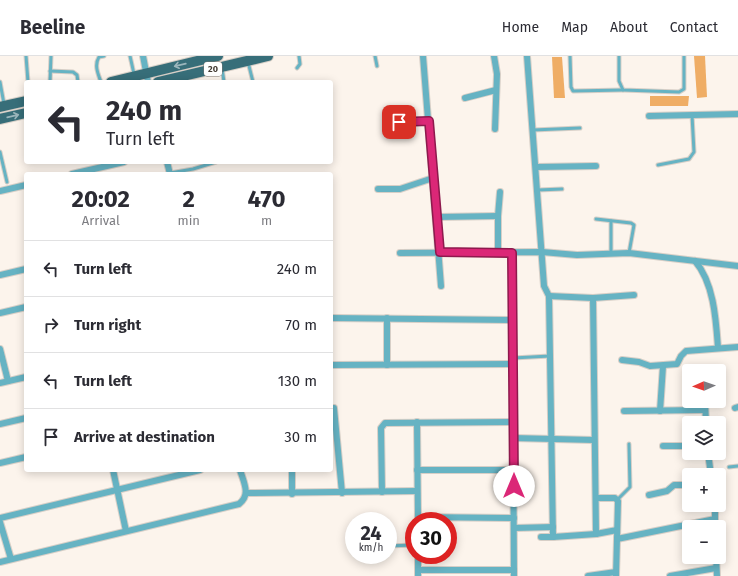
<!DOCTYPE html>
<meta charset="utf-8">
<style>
body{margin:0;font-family:"Fira Sans",sans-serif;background:#f2f2f3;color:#2b2b33;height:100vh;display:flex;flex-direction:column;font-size:15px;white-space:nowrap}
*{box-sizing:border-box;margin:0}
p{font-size:13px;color:#7c7c81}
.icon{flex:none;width:22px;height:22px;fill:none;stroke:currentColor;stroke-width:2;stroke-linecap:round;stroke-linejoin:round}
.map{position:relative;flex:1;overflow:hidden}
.drawer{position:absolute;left:24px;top:116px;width:309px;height:300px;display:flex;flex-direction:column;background:#fff;border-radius:4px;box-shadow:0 2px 10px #0003}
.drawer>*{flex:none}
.banner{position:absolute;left:24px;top:24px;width:309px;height:84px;border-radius:4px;box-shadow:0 2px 10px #0003;background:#fff;color:#2b2b33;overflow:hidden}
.needle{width:26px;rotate:268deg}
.tools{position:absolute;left:682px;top:308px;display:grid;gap:8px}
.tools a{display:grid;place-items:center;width:44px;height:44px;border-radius:4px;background:#fff;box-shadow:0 2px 10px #0003;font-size:20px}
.speed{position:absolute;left:345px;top:456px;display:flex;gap:8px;font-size:20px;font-weight:700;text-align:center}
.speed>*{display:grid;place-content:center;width:52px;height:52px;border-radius:50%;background:#fff;box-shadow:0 2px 10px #0003;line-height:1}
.speed small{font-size:10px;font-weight:400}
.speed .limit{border:6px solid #d22;background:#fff;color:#111}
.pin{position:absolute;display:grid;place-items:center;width:34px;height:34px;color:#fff;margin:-17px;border-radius:8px;box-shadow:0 2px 6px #0006}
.me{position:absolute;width:44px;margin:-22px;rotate:0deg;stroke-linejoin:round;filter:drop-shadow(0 0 3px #0008)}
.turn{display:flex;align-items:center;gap:14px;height:84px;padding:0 16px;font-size:18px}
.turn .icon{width:52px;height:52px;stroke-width:2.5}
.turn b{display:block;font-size:28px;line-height:34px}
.eta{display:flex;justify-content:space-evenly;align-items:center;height:68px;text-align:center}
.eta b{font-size:24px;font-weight:700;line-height:28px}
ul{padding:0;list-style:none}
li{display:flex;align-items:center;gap:12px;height:56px;padding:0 16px;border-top:1px solid #e1e1e2}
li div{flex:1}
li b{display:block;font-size:15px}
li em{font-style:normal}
header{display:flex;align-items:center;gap:24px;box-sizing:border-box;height:56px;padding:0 20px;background:#fff;border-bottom:1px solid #e1e1e2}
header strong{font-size:19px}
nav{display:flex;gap:22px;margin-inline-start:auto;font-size:14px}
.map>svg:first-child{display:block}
.building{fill:#efad65}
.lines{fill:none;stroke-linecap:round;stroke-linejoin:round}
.service-casing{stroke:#d7cfc7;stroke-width:5}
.minor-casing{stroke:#d7cfc7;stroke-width:8}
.primary-casing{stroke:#d7cfc7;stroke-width:12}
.service{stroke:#66b3c3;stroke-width:3}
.minor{stroke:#66b3c3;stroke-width:6}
.primary{stroke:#376e79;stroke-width:10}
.oneway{stroke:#9bb6bc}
.route-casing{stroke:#8e194d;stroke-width:10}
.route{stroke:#db2777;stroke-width:7}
.labels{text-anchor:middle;stroke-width:3;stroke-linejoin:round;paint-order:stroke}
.shield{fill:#fff;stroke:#7b7570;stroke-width:1}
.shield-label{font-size:9px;font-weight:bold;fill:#423a32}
</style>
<header>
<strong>Beeline</strong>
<nav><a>Home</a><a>Map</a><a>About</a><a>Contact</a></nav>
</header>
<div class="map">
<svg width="738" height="520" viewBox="0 0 738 520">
<rect width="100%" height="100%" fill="#fcf4ec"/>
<g class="building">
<polygon points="694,0 705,0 707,41 697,42"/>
<polygon points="552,1 562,1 565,42 554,42"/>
<polygon points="650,40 689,40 688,50 650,50"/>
</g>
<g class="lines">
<g class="service-casing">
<g id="service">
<polyline points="26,0 28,26"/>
<polyline points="130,0 134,18"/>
<polyline points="375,0 377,10"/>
<polyline points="570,0 571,31 573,35 623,34"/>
<polyline points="619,0 619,25 623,34 679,36 684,33 684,0"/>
<polyline points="248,6 253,26"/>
<polyline points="222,12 224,26"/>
<polyline points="297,12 300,8 299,0"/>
<polyline points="50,15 73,16 77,19 78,26"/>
<polyline points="0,26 4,48"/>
<polyline points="50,26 51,0"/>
<path d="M 101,26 C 98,18 94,9 99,1 L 104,0"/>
<polyline points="533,74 580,72"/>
<polyline points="0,96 7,126"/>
<polyline points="658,109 689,103 694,96 692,59"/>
<polyline points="170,117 193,113 216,106"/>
<polyline points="538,134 562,133"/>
<polyline points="596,163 631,167 634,169 629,197"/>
<polyline points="611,198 611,165"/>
<polyline points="513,302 550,300"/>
<polyline points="729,411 738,410"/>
<polyline points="618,443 630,431 629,388"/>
<polyline points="388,490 414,489"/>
</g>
</g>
<g class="minor-casing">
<g id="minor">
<polyline points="143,0 148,26"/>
<polyline points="423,0 441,230"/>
<polyline points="494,0 497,18 495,73"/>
<polyline points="527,0 544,230 549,240 553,481 596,478"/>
<polyline points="465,42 496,34"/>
<polyline points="649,60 738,58"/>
<polyline points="399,66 429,65"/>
<polyline points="167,106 170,118"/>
<polyline points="536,111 596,110"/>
<polyline points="72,118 124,106"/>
<polyline points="378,133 400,133 433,122"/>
<polyline points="0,135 26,129"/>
<polyline points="437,161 498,160"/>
<polyline points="400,197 542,196 577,199 629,197 738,210"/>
<polyline points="498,197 498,160 500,136"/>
<polyline points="512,197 514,520"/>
<path d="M 695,205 C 714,227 716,264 718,292"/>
<polyline points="0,219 26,213"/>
<polyline points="549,240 593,242 634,239"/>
<polyline points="593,242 596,478 617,474"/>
<polyline points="0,257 26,251"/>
<polyline points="331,262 513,264"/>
<polyline points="387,262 387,309"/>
<polyline points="0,293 8,325"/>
<polyline points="622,304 639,306 650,310 677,308 681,300 686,295 738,291"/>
<polyline points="331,309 513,308"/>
<polyline points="0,327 26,321"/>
<polyline points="705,345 706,367"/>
<polyline points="334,352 342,437"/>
<polyline points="735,352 738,351"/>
<polyline points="624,355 705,354"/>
<polyline points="660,355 663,310"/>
<polyline points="417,366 418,465"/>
<polyline points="0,368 26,362"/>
<polyline points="513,382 594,384"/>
<polyline points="663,390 689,390"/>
<polyline points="708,397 711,419"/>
<polyline points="0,407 26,401"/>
<polyline points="113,414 126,475"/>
<polyline points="292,414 292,438"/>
<polyline points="417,414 514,414"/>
<polyline points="382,436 381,372 385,367 513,366"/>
<polyline points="246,437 417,435"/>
<polyline points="649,439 667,435 674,429 689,429"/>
<polyline points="597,442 615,442 618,445 616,520"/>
<polyline points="715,449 715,471"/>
<polyline points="418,461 514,462"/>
<polyline points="0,462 200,414"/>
<polyline points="0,466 11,503"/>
<polyline points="514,472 553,471"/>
<polyline points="541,481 553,481"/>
<polyline points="617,483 715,463"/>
<polyline points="418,499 418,520"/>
<polyline points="716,501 717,520"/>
<path d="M 0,506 L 239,448 C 251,439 244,427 240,414"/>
<polyline points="418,514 514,514"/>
<polyline points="588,520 616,516"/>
<polyline points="670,520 716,512"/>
</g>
</g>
<g class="primary-casing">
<g id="primary">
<polyline points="111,26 218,0"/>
<polyline points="158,26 268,0"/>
<polyline points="0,51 26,45"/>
<polyline points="0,63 26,57"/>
</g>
</g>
<use href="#service" class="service"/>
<use href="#minor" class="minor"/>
<use href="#primary" class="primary"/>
</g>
<defs><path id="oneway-shaft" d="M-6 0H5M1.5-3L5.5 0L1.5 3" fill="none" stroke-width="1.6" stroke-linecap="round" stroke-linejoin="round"/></defs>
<g class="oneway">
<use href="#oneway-shaft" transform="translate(180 9) rotate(167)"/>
<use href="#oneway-shaft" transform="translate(13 60) rotate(-13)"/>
</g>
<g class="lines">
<g class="route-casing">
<polyline id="route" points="399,66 429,65 440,196 512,197 514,430"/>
</g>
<use href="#route" class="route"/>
</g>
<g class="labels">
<rect class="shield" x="204" y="6" width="18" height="14" rx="3"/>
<g class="shield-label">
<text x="213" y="16">20</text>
</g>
</g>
</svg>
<div class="tools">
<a><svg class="needle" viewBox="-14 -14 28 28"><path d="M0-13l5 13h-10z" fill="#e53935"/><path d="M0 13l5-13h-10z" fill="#7c7c81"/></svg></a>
<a><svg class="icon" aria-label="layers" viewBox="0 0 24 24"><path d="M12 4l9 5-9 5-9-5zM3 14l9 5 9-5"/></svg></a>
<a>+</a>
<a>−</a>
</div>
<div class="speed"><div>24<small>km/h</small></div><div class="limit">30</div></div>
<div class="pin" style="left:399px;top:66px;background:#d93025"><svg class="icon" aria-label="arrive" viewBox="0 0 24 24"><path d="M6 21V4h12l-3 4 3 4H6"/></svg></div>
<svg class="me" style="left:514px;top:430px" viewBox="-20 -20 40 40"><circle r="19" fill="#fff"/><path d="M0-13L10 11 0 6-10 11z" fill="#db2777"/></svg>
<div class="banner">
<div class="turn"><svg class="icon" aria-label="left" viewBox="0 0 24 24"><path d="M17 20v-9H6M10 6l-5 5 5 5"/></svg><div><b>240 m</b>Turn left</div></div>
</div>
<section class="drawer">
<div class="eta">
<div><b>20:02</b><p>Arrival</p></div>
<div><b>2</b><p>min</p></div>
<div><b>470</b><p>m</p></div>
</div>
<ul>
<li><svg class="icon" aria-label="left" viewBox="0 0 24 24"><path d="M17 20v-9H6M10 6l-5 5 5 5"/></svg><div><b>Turn left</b></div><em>240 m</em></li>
<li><svg class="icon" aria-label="right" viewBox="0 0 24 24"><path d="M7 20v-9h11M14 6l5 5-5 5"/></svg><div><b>Turn right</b></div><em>70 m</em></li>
<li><svg class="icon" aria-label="left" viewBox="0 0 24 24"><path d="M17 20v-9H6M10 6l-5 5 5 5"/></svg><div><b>Turn left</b></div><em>130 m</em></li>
<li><svg class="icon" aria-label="arrive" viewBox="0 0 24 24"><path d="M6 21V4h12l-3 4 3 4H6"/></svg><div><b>Arrive at destination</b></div><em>30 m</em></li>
</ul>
</section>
</div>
